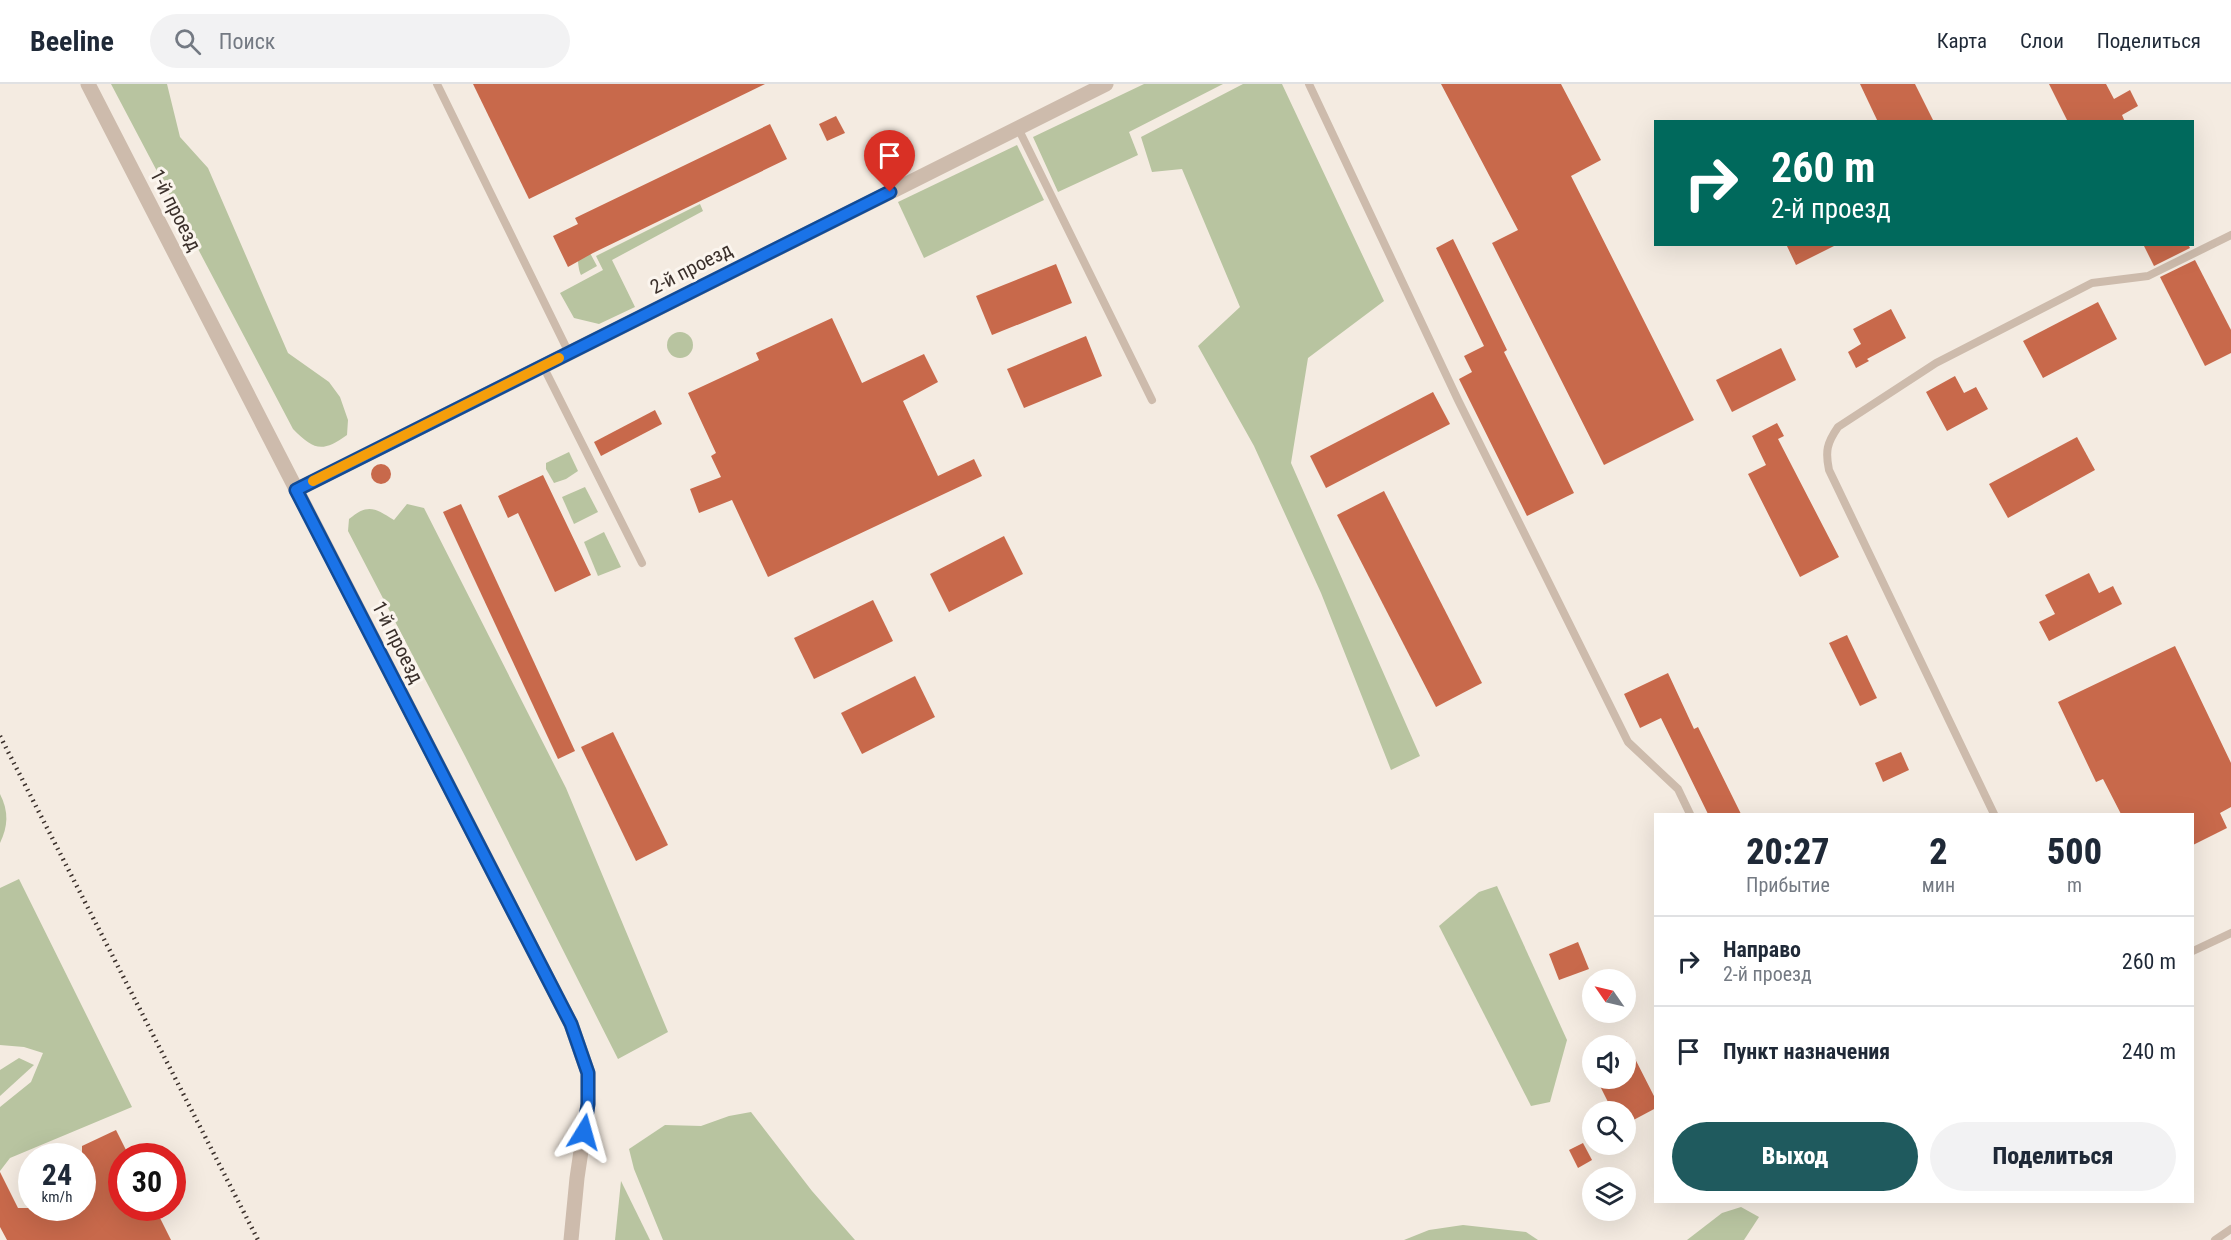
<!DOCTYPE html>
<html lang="ru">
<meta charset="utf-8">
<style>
body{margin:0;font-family:"Roboto Condensed",sans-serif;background:#f2f2f3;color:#1f2937;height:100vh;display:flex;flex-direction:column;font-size:22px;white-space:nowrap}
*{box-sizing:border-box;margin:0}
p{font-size:20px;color:#747a83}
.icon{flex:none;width:33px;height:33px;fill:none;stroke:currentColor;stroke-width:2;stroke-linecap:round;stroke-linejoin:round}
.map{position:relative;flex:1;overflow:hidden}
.drawer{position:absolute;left:1654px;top:729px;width:540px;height:390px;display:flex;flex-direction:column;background:#fff;border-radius:0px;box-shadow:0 6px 24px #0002}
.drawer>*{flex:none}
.guide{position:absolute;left:1654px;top:36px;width:540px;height:126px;border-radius:0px;box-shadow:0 6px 24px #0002;background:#00695c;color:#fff;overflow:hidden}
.needle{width:39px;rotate:304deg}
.tools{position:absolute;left:1582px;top:885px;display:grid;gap:12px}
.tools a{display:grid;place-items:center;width:54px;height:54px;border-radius:50%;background:#fff;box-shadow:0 6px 24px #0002;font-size:30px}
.speed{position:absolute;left:18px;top:1059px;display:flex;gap:12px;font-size:30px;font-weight:700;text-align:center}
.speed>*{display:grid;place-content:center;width:78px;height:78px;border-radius:50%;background:#fff;box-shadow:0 6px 24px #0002;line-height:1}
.speed small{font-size:15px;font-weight:400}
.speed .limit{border:9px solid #d22;background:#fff;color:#111}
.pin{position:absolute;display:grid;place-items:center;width:51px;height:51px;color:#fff;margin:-62px -26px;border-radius:50% 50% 50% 0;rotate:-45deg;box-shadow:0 0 6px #0007}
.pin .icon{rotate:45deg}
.me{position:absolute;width:66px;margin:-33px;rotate:8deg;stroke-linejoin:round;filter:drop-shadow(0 0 4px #0008)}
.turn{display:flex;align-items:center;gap:21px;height:126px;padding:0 18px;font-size:27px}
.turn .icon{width:78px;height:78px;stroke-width:2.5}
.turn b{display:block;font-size:42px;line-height:51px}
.eta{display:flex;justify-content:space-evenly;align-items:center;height:102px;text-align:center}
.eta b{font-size:36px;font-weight:800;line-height:42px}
.action{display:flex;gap:12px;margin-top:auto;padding:12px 18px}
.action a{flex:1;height:69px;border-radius:36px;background:#1f5a5e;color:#fff;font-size:24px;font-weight:800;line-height:69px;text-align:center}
.action a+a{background:#f2f2f3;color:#1f2937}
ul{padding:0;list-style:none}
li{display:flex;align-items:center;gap:18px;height:90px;padding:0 18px;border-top:2px solid #e0e1e3}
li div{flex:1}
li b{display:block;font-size:22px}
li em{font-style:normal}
header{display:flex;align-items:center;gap:36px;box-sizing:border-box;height:84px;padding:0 30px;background:#fff;border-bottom:2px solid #e0e1e3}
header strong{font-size:28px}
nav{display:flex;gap:33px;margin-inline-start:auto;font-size:21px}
.search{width:420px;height:54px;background:#f2f2f3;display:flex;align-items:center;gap:15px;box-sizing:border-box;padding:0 21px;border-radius:33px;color:#747a83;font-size:22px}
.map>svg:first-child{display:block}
.green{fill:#b8c4a0}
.building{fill:#c8694b}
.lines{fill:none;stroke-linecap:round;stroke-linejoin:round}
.service{stroke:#cdbbac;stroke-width:8}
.minor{stroke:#cdbbac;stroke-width:15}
.rail{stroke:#3b302b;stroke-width:4.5;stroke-dasharray:1.5 4.5;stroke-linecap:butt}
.route-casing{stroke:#114b97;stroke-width:15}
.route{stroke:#1a73e8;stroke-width:10}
.slow{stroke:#f59e0b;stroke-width:10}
.labels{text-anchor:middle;stroke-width:6;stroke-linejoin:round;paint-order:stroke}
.street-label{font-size:20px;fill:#3b302b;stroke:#fbf5ee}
</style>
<header>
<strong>Beeline</strong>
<div class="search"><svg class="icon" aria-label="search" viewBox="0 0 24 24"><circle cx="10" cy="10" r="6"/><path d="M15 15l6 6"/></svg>Поиск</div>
<nav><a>Карта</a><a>Слои</a><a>Поделиться</a></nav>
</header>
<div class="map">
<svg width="2231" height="1156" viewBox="0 0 2231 1156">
<rect width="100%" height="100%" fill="#f4ebe1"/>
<g class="green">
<path d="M 111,0 L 167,0 L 180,53 L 208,84 L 288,269 L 329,298 L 340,313 L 348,336 L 347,351 C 322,369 314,366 293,345 Z"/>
<polygon points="1144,0 1223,0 1129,48 1138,71 1058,108 1033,53"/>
<polygon points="1243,0 1282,0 1384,217 1308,274 1291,379 1420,672 1391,686 1321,509 1254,362 1198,262 1240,223 1182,85 1152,88 1141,53"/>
<polygon points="1017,61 1044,116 924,174 898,118"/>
<polygon points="700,120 703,127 612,176 635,223 599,240 574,234 560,209 603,186 596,172"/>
<path d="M 577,145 L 597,182 L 581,191 C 576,181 578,157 577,145 Z"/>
<circle cx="680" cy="261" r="13"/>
<polygon points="569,368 578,387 566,395 554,399 546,385 546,379"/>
<polygon points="585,403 598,428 574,440 562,413"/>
<path d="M 407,420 L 424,424 L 566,704 L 668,948 L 618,975 L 465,672 L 348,447 L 349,435 C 368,419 375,424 394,436 Z"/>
<polygon points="604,448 621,483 598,492 584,458"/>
<path d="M 0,710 C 9,728 8,742 0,759 Z"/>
<polygon points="19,795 132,1023 10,1074 0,1087 0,1023 31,998 43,969 24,963 0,961 0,804"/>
<polygon points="1497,802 1567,956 1550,1018 1531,1022 1439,842 1479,808"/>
<polygon points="19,974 34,981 0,1012 0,986"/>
<polygon points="751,1028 812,1107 855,1156 663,1156 634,1085 629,1065 665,1041 701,1042 729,1032"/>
<polygon points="621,1097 650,1156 615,1156"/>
<polygon points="1741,1123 1759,1133 1744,1156 1687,1156 1722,1129"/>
<polygon points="1463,1141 1526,1148 1538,1156 1404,1156 1429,1146"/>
</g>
<g class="building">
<polygon points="473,0 765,0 529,115"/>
<polygon points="1441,0 1561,0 1601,76 1571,92 1694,336 1604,381 1492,159 1518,146"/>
<polygon points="1860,0 1915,0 1934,38 1878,38"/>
<polygon points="2049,0 2106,0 2114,15 2130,6 2138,22 2122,31 2125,38 2068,38"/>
<polygon points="836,32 845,49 827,57 819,40"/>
<polygon points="770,40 787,75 593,169 568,183 553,152 578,140 575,134"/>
<polygon points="1453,155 1507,266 1504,268 1574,409 1527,432 1459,295 1472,288 1464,272 1484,262 1436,164"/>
<polygon points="1786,160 1838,160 1796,181"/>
<polygon points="2143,160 2188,160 2190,164 2154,182"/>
<polygon points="2195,176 2231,246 2231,269 2205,282 2160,193"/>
<polygon points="1056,180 1072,219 992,251 976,212"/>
<polygon points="2098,218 2117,255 2043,294 2023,257"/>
<polygon points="1891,225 1906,254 1867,275 1869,277 1856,284 1848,268 1861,260 1853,245"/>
<polygon points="832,234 862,299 924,270 938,298 903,317 938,392 974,375 982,392 768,493 732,416 699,429 690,405 721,393 711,372 716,369 688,309 759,276 756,269"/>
<polygon points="1086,252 1102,292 1024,324 1007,285"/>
<polygon points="1781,264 1796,296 1732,328 1716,296"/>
<polygon points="1955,292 1964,309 1976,303 1988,325 1947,347 1926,308"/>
<polygon points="1433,308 1450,340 1326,404 1310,372"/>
<polygon points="655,326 662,340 601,372 594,358"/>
<polygon points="1777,339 1784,352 1778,355 1839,473 1800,493 1748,390 1766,381 1752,352"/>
<polygon points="2077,353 2095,386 2008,434 1989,400"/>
<circle cx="381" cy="390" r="10"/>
<polygon points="543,391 591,491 555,508 518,429 508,434 498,412"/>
<polygon points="1384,407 1482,599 1436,623 1337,431"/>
<polygon points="461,420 575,667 558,675 443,428"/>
<polygon points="1004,452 1023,490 949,528 930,490"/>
<polygon points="2089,489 2099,509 2113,502 2122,520 2049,557 2039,538 2055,530 2045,511"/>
<polygon points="873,516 893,557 814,595 794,554"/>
<polygon points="1847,551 1877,614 1860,622 1829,559"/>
<polygon points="2175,562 2231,679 2231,723 2220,729 2227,744 2193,761 2193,730 2121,730 2103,695 2096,698 2058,618"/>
<polygon points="1668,589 1694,645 1698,643 1741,730 1708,730 1661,634 1640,644 1624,610"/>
<polygon points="915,592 935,633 862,670 841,629"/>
<polygon points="613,648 668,761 636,777 581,663"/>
<polygon points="1901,668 1909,686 1883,698 1875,679"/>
<polygon points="1578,858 1589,885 1559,896 1549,870"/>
<polygon points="1626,957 1656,1016 1656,1024 1626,1040 1626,1028 1613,1028 1596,994 1626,994"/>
<polygon points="116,1046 129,1072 122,1072 122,1124 155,1124 171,1156 7,1156 0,1143 0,1088 18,1124 82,1124 82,1062"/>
<polygon points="1583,1059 1592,1076 1578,1084 1569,1066"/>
</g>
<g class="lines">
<g class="service">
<polyline points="437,0 569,269"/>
<polyline points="1309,0 1458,316 1628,658 1678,705 1690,730"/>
<polyline points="1018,44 1152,316"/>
<polyline points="543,282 642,479"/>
<path d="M 1994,730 L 1829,386 C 1825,367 1827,359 1838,343 L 1936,279 L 2092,199 L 2148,192 L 2231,151"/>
<polyline points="2193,867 2231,849"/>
<polyline points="2215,1156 2231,1145"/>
</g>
<g class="minor">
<polyline points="88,0 571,940 588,989 588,1020 577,1094 571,1156"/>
<polyline points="296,406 1106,0"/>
</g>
<polyline class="rail" points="0,652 258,1156"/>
</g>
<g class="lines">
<g class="route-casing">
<polyline id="route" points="584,1048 588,1020 588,989 571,940 296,406 890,108"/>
</g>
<use href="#route" class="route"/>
<polyline class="slow" points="313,397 559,274"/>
</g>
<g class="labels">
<g class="street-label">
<text transform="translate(176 126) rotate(63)" y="7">1-й проезд</text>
<text transform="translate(691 184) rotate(-27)" y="7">2-й проезд</text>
<text transform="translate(398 558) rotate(63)" y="7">1-й проезд</text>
</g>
</g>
</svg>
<div class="tools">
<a><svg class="needle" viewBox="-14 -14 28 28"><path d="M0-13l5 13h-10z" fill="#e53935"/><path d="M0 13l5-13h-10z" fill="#747a83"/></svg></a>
<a><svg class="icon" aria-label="sound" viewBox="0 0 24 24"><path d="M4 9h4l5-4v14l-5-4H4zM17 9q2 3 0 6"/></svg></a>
<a><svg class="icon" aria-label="search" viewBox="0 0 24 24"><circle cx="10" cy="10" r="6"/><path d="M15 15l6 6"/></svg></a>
<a><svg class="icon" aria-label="layers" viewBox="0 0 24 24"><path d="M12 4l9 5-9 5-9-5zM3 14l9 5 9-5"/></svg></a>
</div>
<div class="speed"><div>24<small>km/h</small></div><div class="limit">30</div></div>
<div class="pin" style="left:890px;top:108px;background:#d93025"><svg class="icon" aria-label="arrive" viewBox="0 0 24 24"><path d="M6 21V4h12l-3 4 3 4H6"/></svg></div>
<svg class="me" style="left:584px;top:1048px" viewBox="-20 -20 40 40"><path d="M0-17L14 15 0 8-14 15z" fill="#1a73e8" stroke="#fff" stroke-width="4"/></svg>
<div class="guide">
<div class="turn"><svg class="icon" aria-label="right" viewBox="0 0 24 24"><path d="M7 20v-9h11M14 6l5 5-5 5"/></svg><div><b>260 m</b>2-й проезд</div></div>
</div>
<section class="drawer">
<div class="eta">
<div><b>20:27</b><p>Прибытие</p></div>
<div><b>2</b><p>мин</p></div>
<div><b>500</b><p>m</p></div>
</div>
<ul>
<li><svg class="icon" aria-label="right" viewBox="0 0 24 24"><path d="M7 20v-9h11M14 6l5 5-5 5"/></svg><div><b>Направо</b><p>2-й проезд</p></div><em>260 m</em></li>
<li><svg class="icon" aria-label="arrive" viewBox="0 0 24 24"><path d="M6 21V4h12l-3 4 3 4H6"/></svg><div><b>Пункт назначения</b></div><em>240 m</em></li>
</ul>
<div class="action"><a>Выход</a><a>Поделиться</a></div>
</section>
</div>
